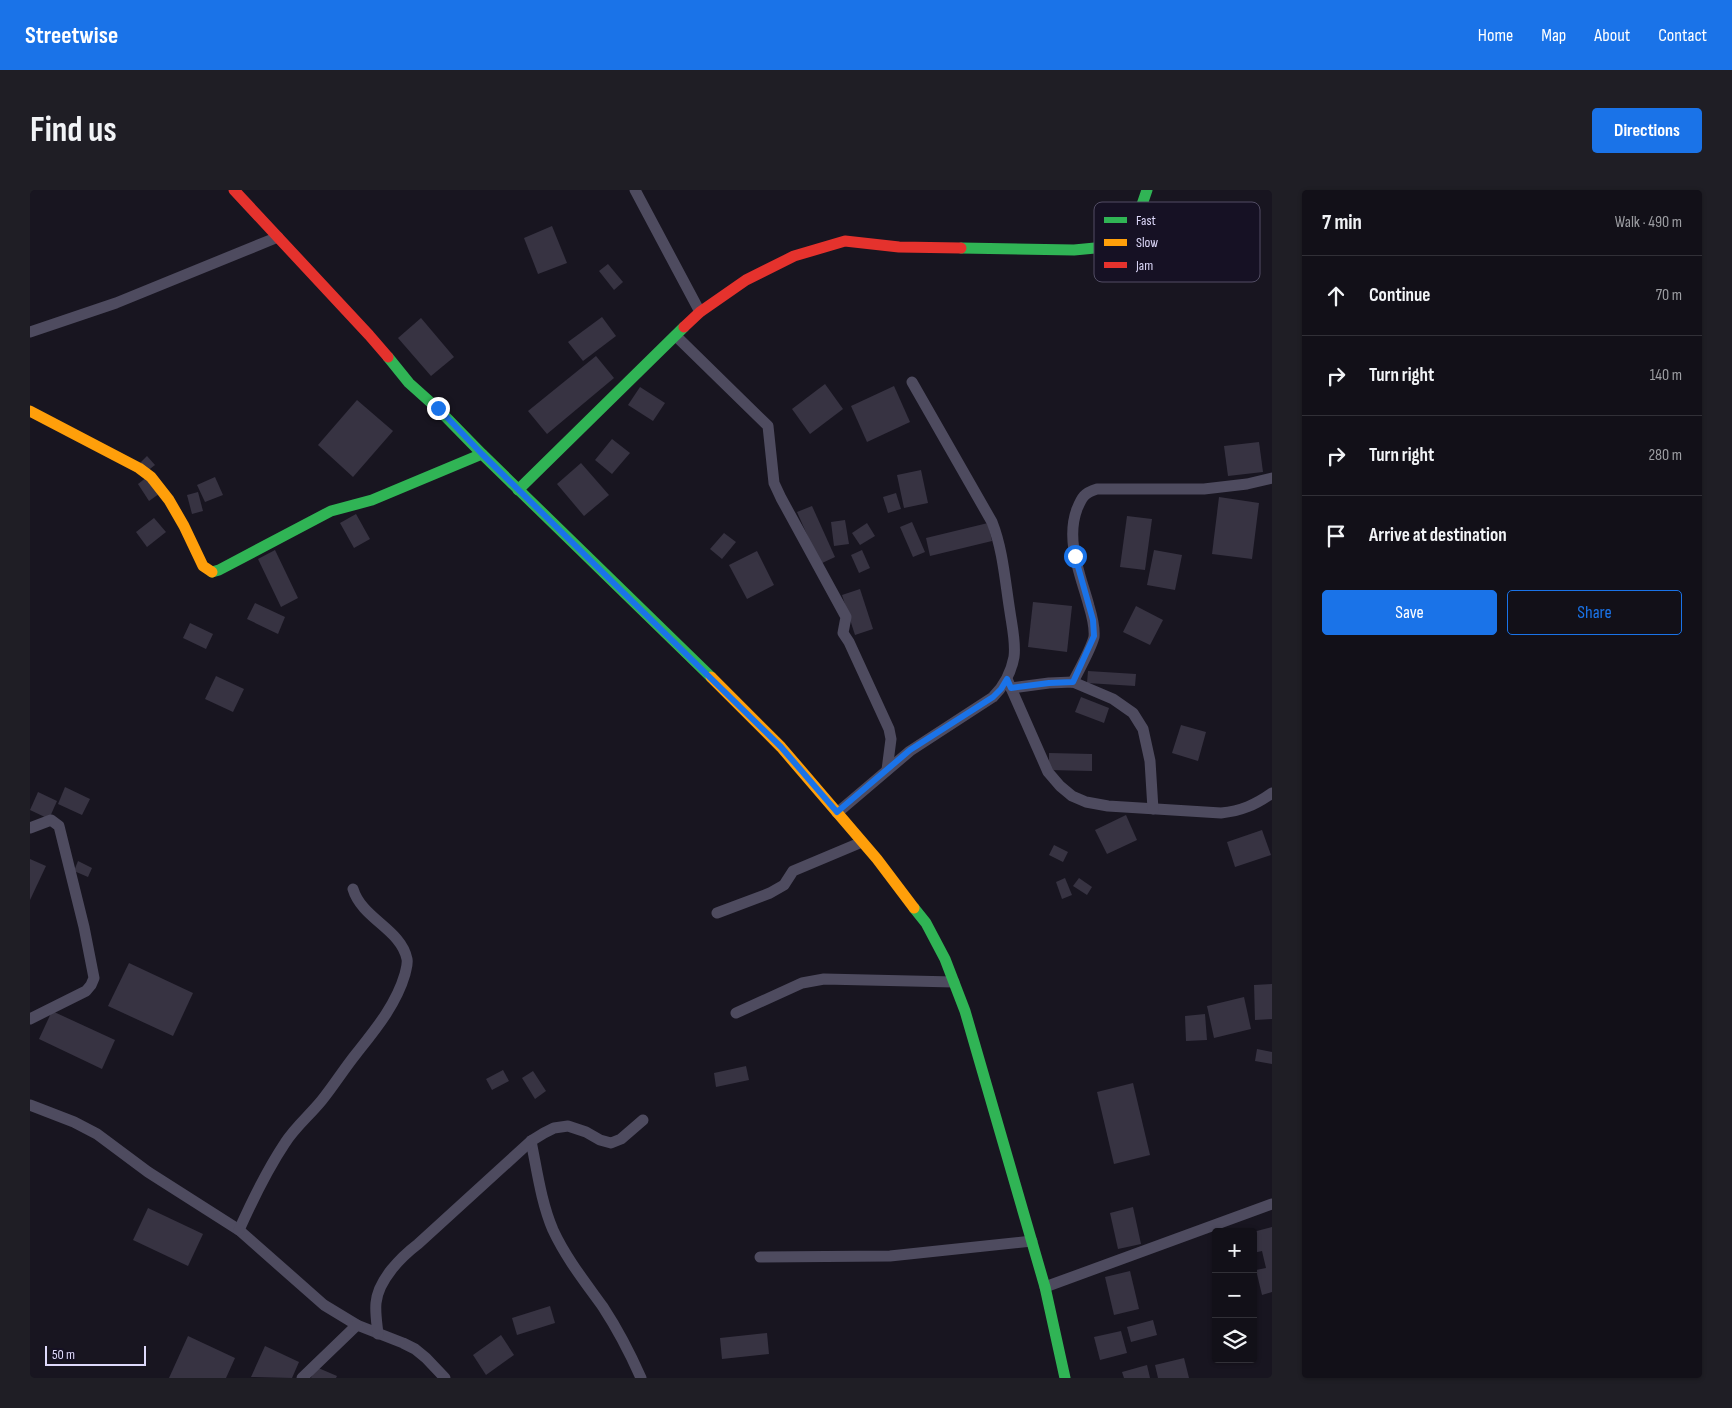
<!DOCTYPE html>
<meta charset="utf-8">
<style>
body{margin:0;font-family:"Sofia Sans Condensed",sans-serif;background:#1f1e25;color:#f1f3f6}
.controls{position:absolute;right:15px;bottom:15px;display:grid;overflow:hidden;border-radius:5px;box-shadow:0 1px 4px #0004}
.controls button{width:45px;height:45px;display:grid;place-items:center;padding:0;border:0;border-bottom:1px solid #313037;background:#121018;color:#f1f3f6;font:25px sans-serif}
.scale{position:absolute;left:15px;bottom:12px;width:101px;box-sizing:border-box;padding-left:5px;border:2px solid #ded9fb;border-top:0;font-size:14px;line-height:18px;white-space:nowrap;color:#ded9fb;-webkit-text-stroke:4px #161124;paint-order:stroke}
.stop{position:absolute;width:15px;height:15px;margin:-11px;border:4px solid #1a73e8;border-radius:50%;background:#fff}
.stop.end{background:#1a73e8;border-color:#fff;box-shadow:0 1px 5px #0008}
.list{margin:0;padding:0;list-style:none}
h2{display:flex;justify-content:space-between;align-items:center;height:65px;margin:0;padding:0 20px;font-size:21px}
h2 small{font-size:16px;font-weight:400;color:#9c9da2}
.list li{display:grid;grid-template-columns:32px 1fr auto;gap:15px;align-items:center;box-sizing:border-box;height:80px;padding:0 20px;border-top:1px solid #313037}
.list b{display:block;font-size:19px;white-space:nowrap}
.list em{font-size:16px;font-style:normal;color:#9c9da2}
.actions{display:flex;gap:10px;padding:15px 20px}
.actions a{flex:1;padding:11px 0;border:1px solid #1a73e8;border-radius:5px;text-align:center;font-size:18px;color:#1a73e8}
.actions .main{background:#1a73e8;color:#fff}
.icon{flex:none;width:28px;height:28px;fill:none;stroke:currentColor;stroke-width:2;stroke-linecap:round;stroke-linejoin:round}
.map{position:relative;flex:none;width:1242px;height:1188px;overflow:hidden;border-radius:5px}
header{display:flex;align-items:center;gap:30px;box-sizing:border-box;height:70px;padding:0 25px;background:#1a73e8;color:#fff}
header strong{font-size:24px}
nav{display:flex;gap:28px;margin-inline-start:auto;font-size:18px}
.intro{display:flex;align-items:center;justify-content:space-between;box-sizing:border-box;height:120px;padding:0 30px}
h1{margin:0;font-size:35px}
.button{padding:12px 22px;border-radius:5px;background:#1a73e8;color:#fff;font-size:18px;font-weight:700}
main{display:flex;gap:30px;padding:0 30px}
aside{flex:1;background:#121018;border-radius:5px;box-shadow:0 1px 4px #0004}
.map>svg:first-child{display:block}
.building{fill:#373342}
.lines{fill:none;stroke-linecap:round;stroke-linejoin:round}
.street{stroke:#4e4b5f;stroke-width:11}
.fast{stroke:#30b455;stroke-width:11}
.slow{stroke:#ff9f0a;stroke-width:11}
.jam{stroke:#e5322d;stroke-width:11}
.route{stroke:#1a73e8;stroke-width:6}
.key{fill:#161124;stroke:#524d64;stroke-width:1}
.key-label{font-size:14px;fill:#ded9fb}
</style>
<header>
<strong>Streetwise</strong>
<nav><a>Home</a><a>Map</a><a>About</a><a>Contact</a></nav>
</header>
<div class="intro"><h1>Find us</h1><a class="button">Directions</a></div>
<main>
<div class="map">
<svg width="1242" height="1188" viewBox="0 0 1242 1188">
<rect width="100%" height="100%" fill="#181520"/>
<g class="building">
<path d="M522,36L537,73L508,84L494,48Z"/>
<path d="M578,74L593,92L584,100L569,81Z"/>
<path d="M572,127L586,146L553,171L538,152Z"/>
<path d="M391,128L424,167L401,186L368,148Z"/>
<path d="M566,166L584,188L517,244L498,221Z"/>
<path d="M795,194L813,219L780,244L762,219Z"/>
<path d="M864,196L880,232L837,252L821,216Z"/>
<path d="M610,197L635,213L623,231L598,215Z"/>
<path d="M327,210L363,241L323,287L288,255Z"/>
<path d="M582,249L600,263L582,284L565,270Z"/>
<path d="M1229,252L1233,282L1198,286L1194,256Z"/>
<path d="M117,266L125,275L116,282L109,274Z"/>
<path d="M551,273L579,305L554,326L527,294Z"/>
<path d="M891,280L898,313L874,318L867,285Z"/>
<path d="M117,287L129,304L119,311L108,294Z"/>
<path d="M185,287L193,305L175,312L167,295Z"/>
<path d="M168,302L173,321L162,324L157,305Z"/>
<path d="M866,303L871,319L858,323L853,307Z"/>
<path d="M1189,307L1229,313L1222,369L1182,364Z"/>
<path d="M782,316L805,367L790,374L767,322Z"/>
<path d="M326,324L340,349L324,358L310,333Z"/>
<path d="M1097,326L1122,329L1115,380L1090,377Z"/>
<path d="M124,328L136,342L117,357L106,342Z"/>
<path d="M815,330L819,354L804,356L801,332Z"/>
<path d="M882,332L895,362L883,367L870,337Z"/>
<path d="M837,333L845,346L830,355L822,343Z"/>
<path d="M958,333L962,351L900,366L896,348Z"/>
<path d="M694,343L706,352L692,369L680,359Z"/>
<path d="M245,360L268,408L251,417L228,369Z"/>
<path d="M832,360L840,378L829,383L821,365Z"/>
<path d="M1124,360L1152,365L1145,400L1117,395Z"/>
<path d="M727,361L744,395L717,409L699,375Z"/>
<path d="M830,399L843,439L825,445L812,405Z"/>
<path d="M1003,412L1042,416L1037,462L998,457Z"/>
<path d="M225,413L255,427L248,444L217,429Z"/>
<path d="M1106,416L1133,430L1120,455L1093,442Z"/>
<path d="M160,433L183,444L176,459L153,448Z"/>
<path d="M1058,481L1106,484L1105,496L1057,493Z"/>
<path d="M186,486L214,499L203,522L175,509Z"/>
<path d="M1051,507L1079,518L1074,533L1045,522Z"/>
<path d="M1151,535L1176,542L1168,571L1142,563Z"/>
<path d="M1019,563L1062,564V581L1019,580Z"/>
<path d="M35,597L60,609L52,625L28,614Z"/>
<path d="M8,602L27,611L19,629L0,620Z"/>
<path d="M1096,625L1107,650L1077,664L1065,640Z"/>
<path d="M1232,640L1241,665L1205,677L1197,652Z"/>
<path d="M1024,655L1038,662L1033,672L1019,665Z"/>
<path d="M0,669L16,676L0,710Z"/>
<path d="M48,671L62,678L58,687L44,681Z"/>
<path d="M1035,688L1042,705L1032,709L1026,692Z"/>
<path d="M1049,688L1062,697L1057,705L1043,696Z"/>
<path d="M99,773L163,803L143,846L78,816Z"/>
<path d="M1242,794V829L1225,830L1224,795Z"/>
<path d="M1214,807L1221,839L1184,848L1177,816Z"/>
<path d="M22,821L85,850L72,879L9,849Z"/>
<path d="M1175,824L1177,850L1156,851L1155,826Z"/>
<path d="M1227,859L1242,862V874L1225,871Z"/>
<path d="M716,876L719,890L686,897L684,883Z"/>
<path d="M473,880L479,891L462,900L456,889Z"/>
<path d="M503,881L516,901L505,909L492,888Z"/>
<path d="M1103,893L1120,965L1084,974L1067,902Z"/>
<path d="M1103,1017L1111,1054L1088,1059L1080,1023Z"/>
<path d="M118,1018L173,1044L158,1076L103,1050Z"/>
<path d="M1242,1037V1102L1232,1105L1226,1080L1236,1078L1232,1061L1223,1063V1042Z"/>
<path d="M1100,1081L1109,1119L1084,1125L1075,1087Z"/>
<path d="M520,1116L525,1133L487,1145L482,1128Z"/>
<path d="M1123,1130L1127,1145L1101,1152L1097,1137Z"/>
<path d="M1091,1141L1097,1163L1070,1170L1064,1147Z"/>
<path d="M737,1143L739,1164L692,1169L690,1148Z"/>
<path d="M471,1145L484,1165L456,1185L443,1165Z"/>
<path d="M158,1146L205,1168L196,1188H139Z"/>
<path d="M235,1156L269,1172L262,1188L221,1187Z"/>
<path d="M1154,1168L1159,1188H1128L1125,1175Z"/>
<path d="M1117,1175L1120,1188H1094L1092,1182Z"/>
<path d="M286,1177L307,1186L306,1188H281Z"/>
</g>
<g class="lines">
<g class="street">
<path d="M605,0L670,122"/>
<path d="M0,142L86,113L248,47"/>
<path d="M646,146L738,236L744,293L751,308L816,427L813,443L819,452L859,539L861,549L857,580"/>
<path d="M977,489L1018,582L1030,596L1042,606L1056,612L1078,616L1191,623C1211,621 1225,615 1242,603"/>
<path d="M1043,492C1049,480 1061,459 1064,447C1065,437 1062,426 1059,416C1051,386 1035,351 1047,319C1052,307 1054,303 1067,299H1174L1217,294L1242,288"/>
<path d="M981,498L1019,493L1043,492L1083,509L1103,523L1113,539L1120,571L1123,619"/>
<path d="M807,623L880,561L963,507C974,496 981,483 984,467C986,453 982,436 980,422C975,391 973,360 962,332L882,192"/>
<path d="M0,638L21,630L29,636L54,737L64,788L61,795L56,801L0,829"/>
<path d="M687,723L740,703L754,695L763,681L832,652"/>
<path d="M706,823L772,793L794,789L924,792"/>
<path d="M0,915L44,932L67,944L118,982L209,1040L294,1115L327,1135L373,1153L385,1159L396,1168L415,1188"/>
<path d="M501,951C507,980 511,1012 523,1040C536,1068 555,1092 573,1117C588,1140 600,1163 611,1188"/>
<path d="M209,1040C222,1011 237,980 255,953C265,937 280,925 292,910C304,895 314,879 326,864C345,840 366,815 375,784C376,779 378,774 377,769C371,739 332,729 323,699"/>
<path d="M730,1067L860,1066L1002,1051"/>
<path d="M1015,1097L1242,1014"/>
<path d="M348,1144C347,1134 345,1123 346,1113C348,1090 371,1067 388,1054L501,951L514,943L524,938L538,936L556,942L570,950L581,953L591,949L613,930"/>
<path d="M272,1188L327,1135"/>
</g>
<g class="fast">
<path d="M931,58L1044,60L1086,56L1097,47L1107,29L1117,0"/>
<path d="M358,167L379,193L408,219L452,264L681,487"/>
<path d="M488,300L654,137"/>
<path d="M182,382L189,380L301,321L342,310L452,264"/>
<path d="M884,718L896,733L915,769L935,821L1015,1097L1035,1188"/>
</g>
<g class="slow">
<path d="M0,221L109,278L121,287L139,310L154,336L173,376L182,382"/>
<path d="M681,487L751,557L847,669L884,718"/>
</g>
<g class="jam">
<path d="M204,0L339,145L358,167"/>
<path d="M654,137L670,122L716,90L764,66L815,51L869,57L931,58"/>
</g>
</g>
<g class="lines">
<path class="route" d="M408,218L452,264L751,557L807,622L880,560L963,507L971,499L977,489L981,498L1019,493L1043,492L1064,446L1063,430L1045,366"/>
</g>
<rect x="1064" y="12" width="166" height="80" rx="8" class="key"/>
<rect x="1074" y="27" width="23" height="6" fill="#30b455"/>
<rect x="1074" y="49" width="23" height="7" fill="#ff9f0a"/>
<rect x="1074" y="72" width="23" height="6" fill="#e5322d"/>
<g class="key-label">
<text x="1106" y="35">Fast</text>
<text x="1106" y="57">Slow</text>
<text x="1106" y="80">Jam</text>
</g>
</svg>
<div class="controls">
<button>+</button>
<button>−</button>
<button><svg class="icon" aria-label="layers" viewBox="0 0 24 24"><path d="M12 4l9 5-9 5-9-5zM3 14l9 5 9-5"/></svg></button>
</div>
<div class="scale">50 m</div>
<div class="stop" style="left:1045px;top:366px"></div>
<div class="stop end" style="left:408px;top:218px"></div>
</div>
<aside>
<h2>7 min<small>Walk · 490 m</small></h2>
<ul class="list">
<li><svg class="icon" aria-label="ahead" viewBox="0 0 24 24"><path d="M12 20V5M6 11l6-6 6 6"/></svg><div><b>Continue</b></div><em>70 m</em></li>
<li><svg class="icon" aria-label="right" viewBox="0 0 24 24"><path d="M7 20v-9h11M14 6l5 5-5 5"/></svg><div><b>Turn right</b></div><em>140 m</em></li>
<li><svg class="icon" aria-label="right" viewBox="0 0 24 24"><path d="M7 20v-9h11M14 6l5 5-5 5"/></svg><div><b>Turn right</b></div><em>280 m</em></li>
<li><svg class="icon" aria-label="arrive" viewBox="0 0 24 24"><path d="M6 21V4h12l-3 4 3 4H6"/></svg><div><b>Arrive at destination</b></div></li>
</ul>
<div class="actions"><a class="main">Save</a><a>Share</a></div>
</aside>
</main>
